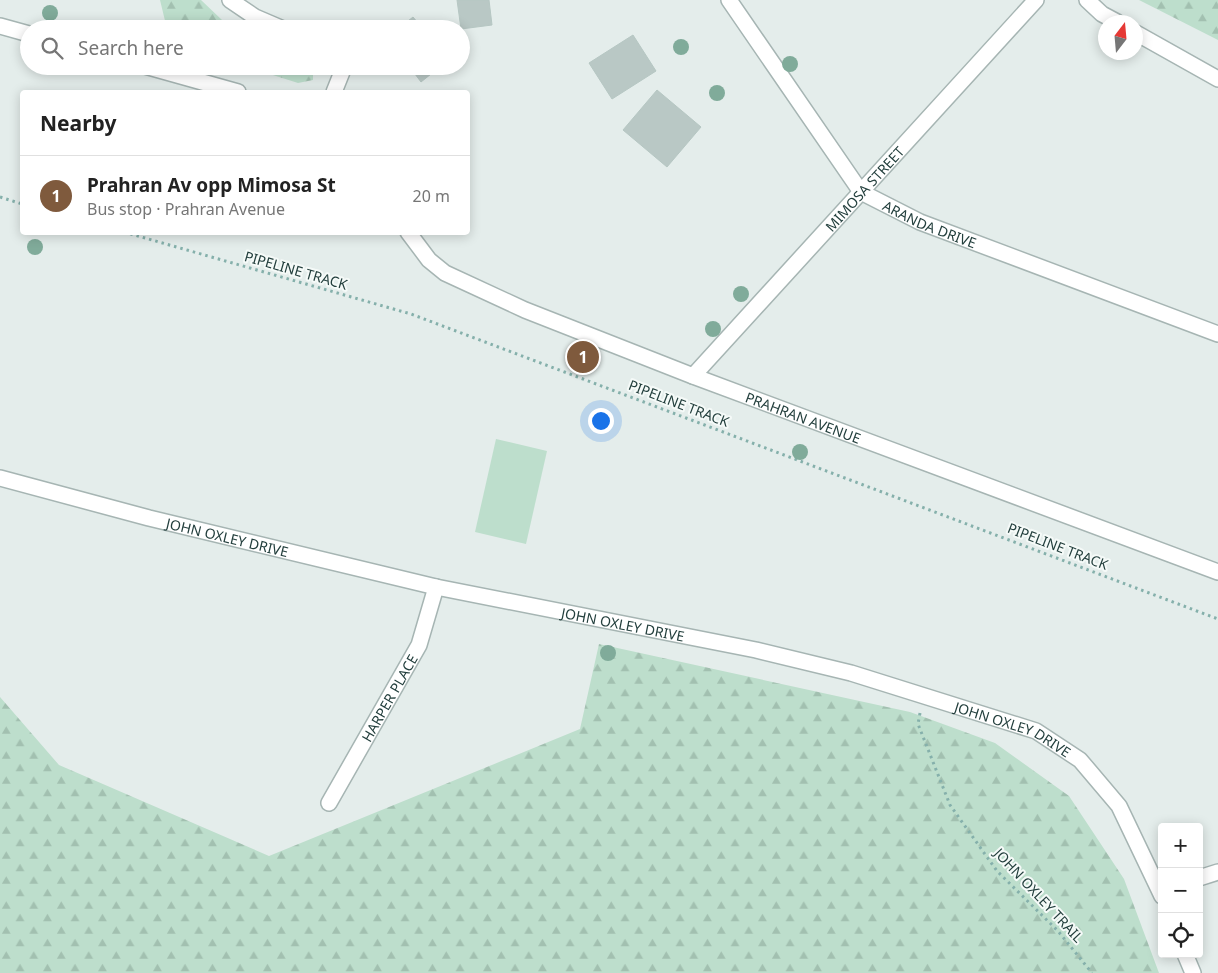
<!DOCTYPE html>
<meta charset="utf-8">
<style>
body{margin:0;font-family:"Noto Sans",sans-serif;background:#f6f6f6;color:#222}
.controls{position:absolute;right:15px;bottom:15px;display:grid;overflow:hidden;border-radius:5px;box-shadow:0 2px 12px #0003}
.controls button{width:45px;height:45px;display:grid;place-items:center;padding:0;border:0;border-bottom:1px solid #e0e0e0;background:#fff;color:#222;font:25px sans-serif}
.compass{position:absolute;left:1098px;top:15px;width:45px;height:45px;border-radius:50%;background:#fff;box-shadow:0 2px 12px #0003;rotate:16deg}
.you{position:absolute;left:600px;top:420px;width:18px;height:18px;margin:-12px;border:4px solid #fff;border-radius:50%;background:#1a73e8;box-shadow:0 0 0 8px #1a73e833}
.badge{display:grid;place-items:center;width:32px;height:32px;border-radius:50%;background:#7f5a3d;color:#fff;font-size:16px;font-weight:700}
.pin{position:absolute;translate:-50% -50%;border:2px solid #fff;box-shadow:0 1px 5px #0006}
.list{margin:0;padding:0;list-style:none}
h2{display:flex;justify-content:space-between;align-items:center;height:65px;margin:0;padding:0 20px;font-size:21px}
h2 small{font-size:16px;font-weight:400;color:#767676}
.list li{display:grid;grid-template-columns:32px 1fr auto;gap:15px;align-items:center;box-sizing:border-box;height:80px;padding:0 20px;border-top:1px solid #e0e0e0}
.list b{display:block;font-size:19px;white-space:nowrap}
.list p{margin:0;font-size:16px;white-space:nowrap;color:#767676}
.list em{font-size:16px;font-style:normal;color:#767676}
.icon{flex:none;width:28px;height:28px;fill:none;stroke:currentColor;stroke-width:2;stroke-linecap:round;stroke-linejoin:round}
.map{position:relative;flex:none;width:1218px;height:973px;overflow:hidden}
.search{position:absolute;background:#fff;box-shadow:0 2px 12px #0003;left:20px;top:20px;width:450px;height:55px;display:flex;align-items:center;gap:12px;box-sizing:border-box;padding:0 18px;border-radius:28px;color:#767676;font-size:19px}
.panel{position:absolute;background:#fff;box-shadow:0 2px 12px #0003;left:20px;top:90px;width:450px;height:145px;border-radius:5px}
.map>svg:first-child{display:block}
.grass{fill:#bddecc}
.forest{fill:url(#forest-firs)}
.building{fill:#b9c8c5;stroke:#b6c7c3}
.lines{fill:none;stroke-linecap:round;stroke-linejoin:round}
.minor-casing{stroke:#a6b5b3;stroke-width:18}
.tertiary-casing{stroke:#a6b5b3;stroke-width:18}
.path{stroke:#85b0ab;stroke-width:3;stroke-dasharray:2.5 4;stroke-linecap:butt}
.minor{stroke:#fff;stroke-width:15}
.tertiary{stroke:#fff;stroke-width:15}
.tree{fill:#80ab9a}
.labels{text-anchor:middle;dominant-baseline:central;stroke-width:4;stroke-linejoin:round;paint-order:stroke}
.street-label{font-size:14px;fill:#233f3d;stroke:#f5faf8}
</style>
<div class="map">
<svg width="1218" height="973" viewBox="0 0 1218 973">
<defs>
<pattern id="forest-firs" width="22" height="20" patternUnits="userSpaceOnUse" patternTransform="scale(1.25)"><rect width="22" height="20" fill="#bddecc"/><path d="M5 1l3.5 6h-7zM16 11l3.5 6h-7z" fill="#a2c0b0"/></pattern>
</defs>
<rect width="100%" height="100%" fill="#e4edeb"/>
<path class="grass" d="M496,439L547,451L526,544L475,532Z"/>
<g class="forest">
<path d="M160,0H201L222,20L241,29H167Z"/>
<path d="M1139,0H1218V40Z"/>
<path d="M245,66H313V80L298,83Z"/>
<path d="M599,644L910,712L995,743L1069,796L1124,879L1159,973H0V697L59,765L269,856L580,729Z"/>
</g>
<g class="building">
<path d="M457,0H489L492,25L461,29Z"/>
<path d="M413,17L423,29H398Z"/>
<path d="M633,35L656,71L612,99L589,63Z"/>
<path d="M409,66H441L421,82Z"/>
<path d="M657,90L701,127L667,167L623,130Z"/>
</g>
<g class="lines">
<defs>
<g id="minor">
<path d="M230,0L255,17L283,29"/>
<path id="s1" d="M729,0L861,192L920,222L1218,334"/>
<path d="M1087,0L1102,14L1117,22"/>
<path d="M1136,33L1218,79"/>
<path d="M334,92L342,72L340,66"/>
<path id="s2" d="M0,478L149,518L436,587L756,650L851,673L1036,731L1080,760L1119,806L1162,896"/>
<path id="s3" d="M329,803L419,645L436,587"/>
<path d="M1199,878L1218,872"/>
<path d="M1185,954L1193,973"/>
</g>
<g id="tertiary">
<path d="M0,26L29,34"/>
<path d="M145,66L238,92"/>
<path id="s4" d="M408,232L429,260L445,273L525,310L693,376L1218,572"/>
<path id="s5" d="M693,376L1036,0"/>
</g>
</defs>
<use href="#minor" class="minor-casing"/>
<use href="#tertiary" class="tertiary-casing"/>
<g class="path">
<path d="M0,197L22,204"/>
<path d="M124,232L411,314L1218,619"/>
<path d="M920,713L918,724L950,805L997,871L1058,931L1092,973"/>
</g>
<use href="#minor" class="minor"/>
<use href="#tertiary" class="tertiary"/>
</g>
<g class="tree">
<circle cx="50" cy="13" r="8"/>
<circle cx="681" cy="47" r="8"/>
<circle cx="790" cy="64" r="8"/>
<circle cx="717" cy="93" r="8"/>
<circle cx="35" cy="247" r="8"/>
<circle cx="741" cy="294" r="8"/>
<circle cx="713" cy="329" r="8"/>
<circle cx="800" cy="452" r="8"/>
<circle cx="608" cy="653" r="8"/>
</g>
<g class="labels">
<g class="street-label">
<text stroke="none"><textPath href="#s5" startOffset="254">MIMOSA STREET</textPath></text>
<text stroke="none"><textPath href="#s1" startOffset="309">ARANDA DRIVE</textPath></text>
<text transform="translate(296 270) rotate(16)">PIPELINE TRACK</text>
<text transform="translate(679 403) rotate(21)">PIPELINE TRACK</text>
<text stroke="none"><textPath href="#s4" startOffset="442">PRAHRAN AVENUE</textPath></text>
<text stroke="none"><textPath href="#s2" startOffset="235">JOHN OXLEY DRIVE</textPath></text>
<text transform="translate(1058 546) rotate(21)">PIPELINE TRACK</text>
<text stroke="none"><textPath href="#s2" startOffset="640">JOHN OXLEY DRIVE</textPath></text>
<text stroke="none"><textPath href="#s3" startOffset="121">HARPER PLACE</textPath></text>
<text stroke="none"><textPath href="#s2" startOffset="1045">JOHN OXLEY DRIVE</textPath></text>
<text transform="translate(1039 895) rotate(47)">JOHN OXLEY TRAIL</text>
</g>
</g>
</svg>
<div class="controls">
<button>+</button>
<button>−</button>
<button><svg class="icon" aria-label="locate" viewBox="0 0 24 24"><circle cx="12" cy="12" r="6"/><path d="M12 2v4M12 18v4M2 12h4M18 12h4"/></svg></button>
</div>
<svg class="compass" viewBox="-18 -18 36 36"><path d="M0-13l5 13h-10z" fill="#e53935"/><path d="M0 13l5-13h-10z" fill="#767676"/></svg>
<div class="you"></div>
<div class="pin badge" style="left:583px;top:357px">1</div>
<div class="search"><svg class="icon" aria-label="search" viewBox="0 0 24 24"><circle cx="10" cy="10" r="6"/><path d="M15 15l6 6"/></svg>Search here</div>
<section class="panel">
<h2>Nearby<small></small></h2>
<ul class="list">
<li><span class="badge">1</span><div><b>Prahran Av opp Mimosa St</b><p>Bus stop · Prahran Avenue</p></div><em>20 m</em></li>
</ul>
</section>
</div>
